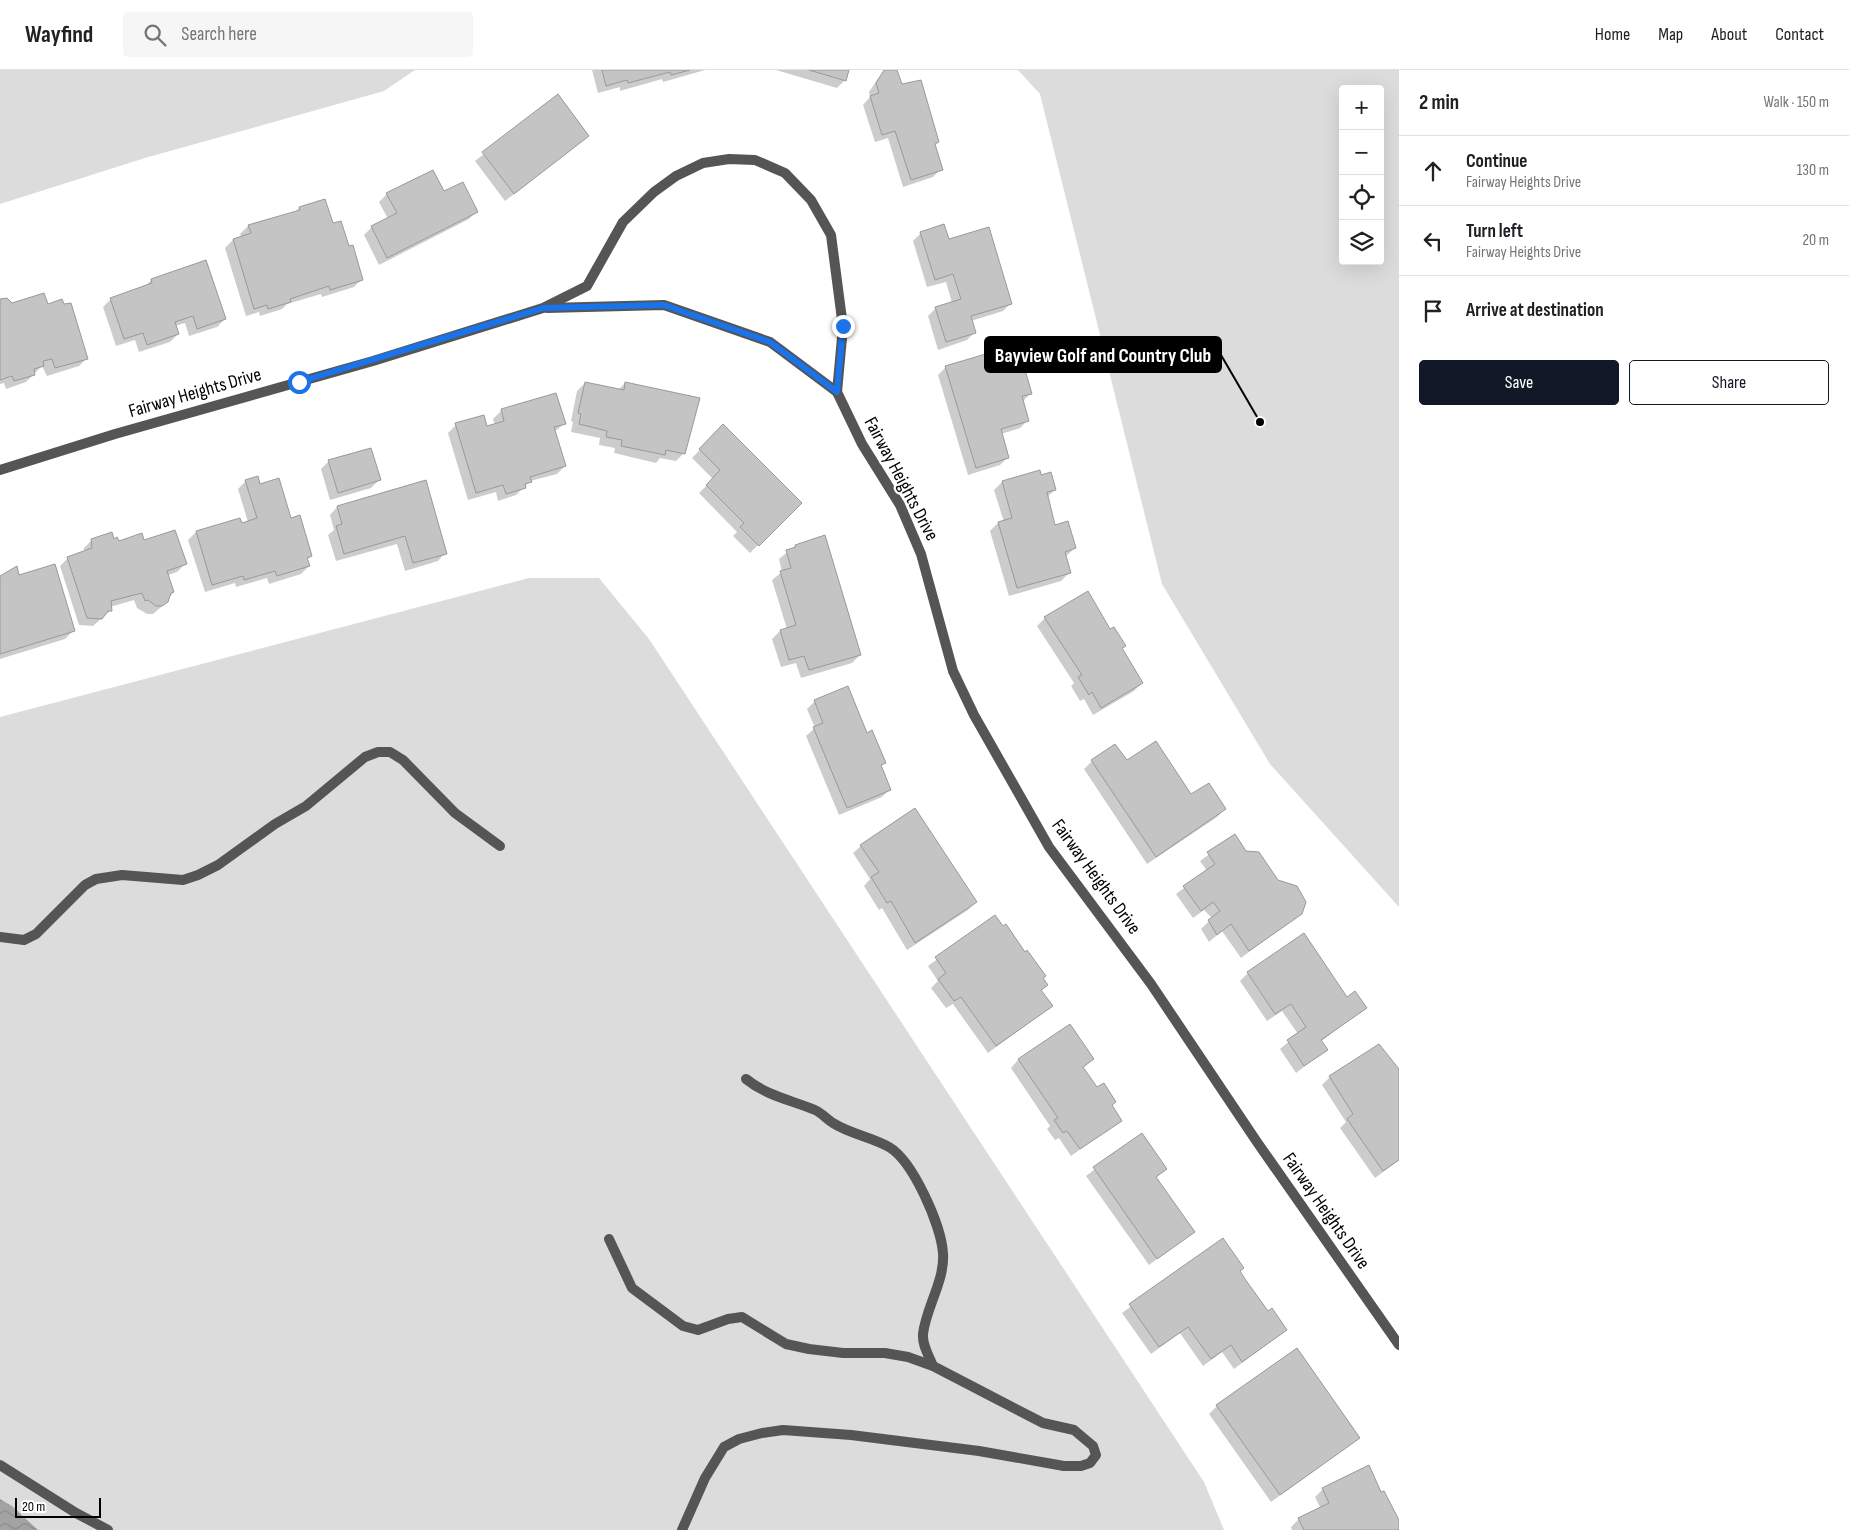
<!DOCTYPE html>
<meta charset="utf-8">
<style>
body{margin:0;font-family:"Sofia Sans Condensed",sans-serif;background:#f6f6f6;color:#202124}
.controls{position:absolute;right:15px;top:15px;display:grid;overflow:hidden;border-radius:5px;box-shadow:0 5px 20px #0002}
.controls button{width:45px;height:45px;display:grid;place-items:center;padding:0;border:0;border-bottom:1px solid #e0e0e0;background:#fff;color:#202124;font:25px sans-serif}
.scale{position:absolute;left:15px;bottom:12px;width:86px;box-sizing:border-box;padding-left:5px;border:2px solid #000;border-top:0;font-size:14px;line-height:18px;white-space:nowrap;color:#000;-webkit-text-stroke:4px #fff;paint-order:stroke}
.stop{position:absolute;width:15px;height:15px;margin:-11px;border:4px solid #1a73e8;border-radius:50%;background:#fff}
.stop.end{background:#1a73e8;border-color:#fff;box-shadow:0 1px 5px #0008}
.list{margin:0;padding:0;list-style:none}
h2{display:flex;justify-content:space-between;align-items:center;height:65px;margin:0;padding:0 20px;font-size:21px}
h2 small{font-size:16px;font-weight:400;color:#757577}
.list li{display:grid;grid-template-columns:32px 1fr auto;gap:15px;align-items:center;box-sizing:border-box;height:70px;padding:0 20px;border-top:1px solid #e0e0e0}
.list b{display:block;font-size:19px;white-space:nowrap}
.list p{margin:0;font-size:16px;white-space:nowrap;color:#757577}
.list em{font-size:16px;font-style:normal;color:#757577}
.actions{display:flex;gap:10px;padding:15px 20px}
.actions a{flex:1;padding:11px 0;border:1px solid #111827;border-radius:5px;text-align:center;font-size:18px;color:#111827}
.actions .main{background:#111827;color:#fff}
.icon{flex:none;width:28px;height:28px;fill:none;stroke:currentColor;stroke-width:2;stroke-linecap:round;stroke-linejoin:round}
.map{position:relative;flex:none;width:1399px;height:1460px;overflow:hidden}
header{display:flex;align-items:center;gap:30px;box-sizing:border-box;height:70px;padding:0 25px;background:#fff;border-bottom:1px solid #e0e0e0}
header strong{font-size:24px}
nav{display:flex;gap:28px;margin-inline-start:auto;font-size:18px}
.search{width:350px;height:45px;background:#f6f6f6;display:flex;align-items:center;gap:12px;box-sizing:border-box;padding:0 18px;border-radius:5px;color:#757577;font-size:19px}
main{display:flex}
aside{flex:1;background:#fff}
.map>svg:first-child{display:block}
.grass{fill:#dcdcdc;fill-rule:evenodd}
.water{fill:url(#water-waves)}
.shadow{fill:#0003}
.building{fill:#c4c4c4;stroke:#999}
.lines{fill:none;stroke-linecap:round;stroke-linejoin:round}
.lane{stroke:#555;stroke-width:10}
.street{stroke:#555;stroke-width:10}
.route{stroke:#1a73e8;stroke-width:6}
.labels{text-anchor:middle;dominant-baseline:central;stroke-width:4.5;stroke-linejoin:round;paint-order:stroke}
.street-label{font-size:19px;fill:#000;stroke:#fff}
.leader{fill:none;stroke:#000;stroke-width:2}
.callout-dot{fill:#000;stroke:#fff;stroke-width:2}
.callout{fill:#000;stroke:#000;stroke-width:2}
.callout-label{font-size:20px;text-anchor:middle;font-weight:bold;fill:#fff}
</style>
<header>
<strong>Wayfind</strong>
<div class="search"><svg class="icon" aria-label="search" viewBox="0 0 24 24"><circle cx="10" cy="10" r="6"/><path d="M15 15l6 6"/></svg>Search here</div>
<nav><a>Home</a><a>Map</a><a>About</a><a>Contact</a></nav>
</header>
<main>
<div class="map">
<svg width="1399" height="1460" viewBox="0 0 1399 1460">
<defs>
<pattern id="water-waves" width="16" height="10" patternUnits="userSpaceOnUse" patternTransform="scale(1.25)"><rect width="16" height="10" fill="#a3a3a3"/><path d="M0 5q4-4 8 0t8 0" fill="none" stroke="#8b8b8b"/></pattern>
</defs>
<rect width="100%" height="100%" fill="#fff"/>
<g class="grass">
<path d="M0,0H415L384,21L145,88L0,134Z"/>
<path d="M1018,0H1399V837L1270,694L1162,514L1040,24ZM1343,19H1380V191H1343Z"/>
<path d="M529,508H599L649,569L1204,1412L1224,1460H0V647Z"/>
</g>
<path class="water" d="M0,1429L12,1436L38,1460H0Z"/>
<g class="shadow">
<path d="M592,0H705L663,12L662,9L620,21V17L598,23Z"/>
<path d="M776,0H848L845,10L837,18Z"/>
<path d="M885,2L934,75L941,99L933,107L903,117L888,68L875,72L863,35L870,27L869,22L877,10Z"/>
<path d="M557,26L588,66L505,131L475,91Z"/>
<path d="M444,123L477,141L469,149L379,195L364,165L372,157L388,149L379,132L387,124Z"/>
<path d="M299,138L332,155L348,178L362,209L354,217L322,227L321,224L287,234L282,239L260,246L259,242L246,246L225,178L233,170L242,167L240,164L248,156L294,143Z"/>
<path d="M921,163L948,171L1011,233L1003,241L971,251L975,262L967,270L938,280L928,246L936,238L952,233L946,212L927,217L913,171Z"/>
<path d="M151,210L225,249L217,257L189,266L185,253L175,256L178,264L170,272L139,282L135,270L116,276L103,237L111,229L145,217Z"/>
<path d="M0,231L11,234L47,235L87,288L79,296L47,306L42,296L26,312L6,319L4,313L0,314Z"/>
<path d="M946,297L1001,301L1031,323L1022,332L1028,350L1020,358L1001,364L1008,387L1000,395L968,405L938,305Z"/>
<path d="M585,313L618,320L625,313L684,383L676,391L660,388L656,393L614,383L615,378L599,375L600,368L571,362L573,352L571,351L577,321Z"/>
<path d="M555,324L564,354L554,362L565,396L557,404L530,411L516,425L498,431L496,422L468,430L448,363L456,355L487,358L495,355L493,349L501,341Z"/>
<path d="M723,356L800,433L750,483L733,466L737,462L699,423L713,409L692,388Z"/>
<path d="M329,391L379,410L371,418L330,430L321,399Z"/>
<path d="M1039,401L1041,406L1055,420L1047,427L1054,457L1075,478L1065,487L1069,503L1061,511L1009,526L990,461L998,453L1004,452L994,420L1002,412Z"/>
<path d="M246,411L259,416L291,450L311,486L307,490L309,496L301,504L269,514L267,508L236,517L235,513L205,522L188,470L196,462L248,452L238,419Z"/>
<path d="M425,412L445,483L438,491L405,501L397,474L336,491L328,465L334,460L330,445L337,437Z"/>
<path d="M92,470L144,472L185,494L177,502L168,505L173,522L167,532L153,544H147L137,538L134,530L110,537L111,540L93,556L79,555L60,496L68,488L84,482V478Z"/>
<path d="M795,476L860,585L852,593L801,608L796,593L781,597L772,569L780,561L787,559L772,510L782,502L779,489Z"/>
<path d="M16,498L18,506L73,561L65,569L0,589V508Z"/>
<path d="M1045,548L1110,561L1124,576L1121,579L1142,613L1134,621L1093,645L1084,629L1080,631L1071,616L1074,613L1037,556Z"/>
<path d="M815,631L866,664L884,692L880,696L890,719L882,727L839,745L806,666L815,658L807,639Z"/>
<path d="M1092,691L1126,692L1191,726L1225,739L1217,747L1147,794L1084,699Z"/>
<path d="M1234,766L1245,782L1301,843L1241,888L1222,861L1209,872L1201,859L1212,848L1204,840L1193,848L1176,824L1207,801L1200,791Z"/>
<path d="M861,776L976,832L968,840L907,880L882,838L879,840L864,816L870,809L853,783Z"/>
<path d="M995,847L1047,915L1041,921L1052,936L988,983L953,934L946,938L931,918L938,911L928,896Z"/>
<path d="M1248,903L1347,928L1366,938L1320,972L1326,980L1296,1003L1280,979L1298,964L1282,941L1267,951L1240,911Z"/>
<path d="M1069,956L1092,989L1083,998L1121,1050L1071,1086L1059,1068L1055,1070L1047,1059L1050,1056L1011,998L1018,990Z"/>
<path d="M1399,1002V1090L1375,1108L1340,1058L1346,1052L1322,1015L1330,1007Z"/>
<path d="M1141,1064L1166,1099L1155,1108L1193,1162L1149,1195L1086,1106Z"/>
<path d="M1222,1170L1239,1202L1268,1243L1286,1260L1234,1299L1222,1282L1203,1296L1180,1263L1151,1284L1122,1243Z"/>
<path d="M1217,1336L1359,1368L1271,1432L1209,1344Z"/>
<path d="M1323,1419L1381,1424L1399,1453V1460H1292L1291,1457L1299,1449L1321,1439L1315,1427Z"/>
</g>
<g class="building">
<path d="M602,0H690L671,5L670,2L628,13L627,10L606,16Z"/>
<path d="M809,0H849L846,11Z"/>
<path d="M884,0H897L902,14L921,10L939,72L935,74L943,100L911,110L895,61L882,65L870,26L879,23L876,13Z"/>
<path d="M558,24L589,66L514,124L482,82Z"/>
<path d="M433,100L444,121L463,112L478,142L387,188L371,156L397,143L386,123Z"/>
<path d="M325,129L333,153L341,151L349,176L353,175L363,210L330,220L329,216L290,229L291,232L268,239L267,235L254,239L233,169L251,163L248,155L300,140L299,137Z"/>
<path d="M944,154L949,169L989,157L1012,234L971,246L976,263L946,272L935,237L961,229L953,204L935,210L920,162Z"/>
<path d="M206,190L226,249L197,259L193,246L175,252L179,264L147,275L143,263L124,269L110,228L152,213L151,209Z"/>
<path d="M44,223L48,234L62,229L64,234L71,233L88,289L55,298L52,289L43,291L44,296L34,299L35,305L14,311L12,306L0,310V229L7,228L12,233Z"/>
<path d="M996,281L1002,299L1023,293L1032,324L1022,326L1029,351L1001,359L1009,388L976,398L945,296Z"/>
<path d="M585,312L624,320L625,312L700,328L685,384L666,380L665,385L621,376L622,370L606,367L607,361L579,354L581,344L578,343Z"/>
<path d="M556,323L566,354L554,357L566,396L530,407L532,412L525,414L526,418L506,424L503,415L476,423L455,353L484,345L487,356L504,351L501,339Z"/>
<path d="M723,354L802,433L759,476L740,457L744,453L706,415L720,400L699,379Z"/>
<path d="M371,378L381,410L338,423L328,390Z"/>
<path d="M1040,400L1041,405L1051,402L1056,420L1047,422L1055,455L1068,451L1076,478L1065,482L1071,503L1017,518L998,452L1012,448L1002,411Z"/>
<path d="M258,406L260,414L279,408L291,448L300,445L312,486L307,488L310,496L277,506L275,501L244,510L243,506L212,515L196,461L240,448L242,453L257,448L245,410Z"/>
<path d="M426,410L447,484L413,493L405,466L344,484L336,456L342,454L337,436Z"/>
<path d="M175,460L187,494L167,501L174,522L171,523L168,532L162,536H156L148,530L145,531L142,523L111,531L112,541H108L102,549L87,548L67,487L92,478L91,469L112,462L114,469L117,467L119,471L142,463L144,470Z"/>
<path d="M825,465L861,585L809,600L804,586L789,590L780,560L796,555L780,501L791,498L786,480L796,477L795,475Z"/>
<path d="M55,494L75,561L0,584V506L17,496L19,505Z"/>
<path d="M1088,521L1110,559L1114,557L1126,576L1122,578L1143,613L1101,638L1092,622L1089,625L1078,607L1082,605L1044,547Z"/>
<path d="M848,616L867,663L872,660L886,693L881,695L891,720L847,738L813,657L823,653L814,630Z"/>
<path d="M1156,671L1191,724L1209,713L1226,739L1156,787L1091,690L1115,674L1127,690Z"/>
<path d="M915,738L977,832L915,873L891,831L887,833L871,807L879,802L860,775Z"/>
<path d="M1235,764L1246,781L1259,782L1278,810L1297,816L1306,832L1302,844L1249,881L1231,854L1217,865L1208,850L1220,841L1213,832L1201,841L1183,816L1215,794L1207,782Z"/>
<path d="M995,845L1003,856L1006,854L1025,882L1027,880L1046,906L1043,908L1048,915L1041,920L1053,936L996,976L961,927L954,931L938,909L946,903L935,887Z"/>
<path d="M1304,863L1347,927L1355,921L1367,938L1321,970L1328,980L1304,996L1287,970L1306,957L1291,934L1275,944L1247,902Z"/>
<path d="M1070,954L1094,989L1083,997L1097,1017L1104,1013L1116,1032L1112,1035L1122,1051L1080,1079L1067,1061L1063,1063L1054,1050L1058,1048L1018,989Z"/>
<path d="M1379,974L1399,999V1090L1383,1101L1347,1049L1353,1044L1329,1006Z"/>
<path d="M1142,1063L1167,1099L1156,1107L1195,1162L1157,1189L1093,1097Z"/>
<path d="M1223,1168L1244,1198L1240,1201L1245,1209L1268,1241L1272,1238L1287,1260L1242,1292L1231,1275L1211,1289L1188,1257L1159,1277L1129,1234Z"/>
<path d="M1297,1278L1360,1368L1280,1425L1216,1335Z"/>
<path d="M1369,1395L1381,1422L1384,1421L1399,1450V1460H1304L1298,1448L1329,1433L1322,1418Z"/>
</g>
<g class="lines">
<g class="lane">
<path d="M0,867L24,870L36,864L85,815L96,809L122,805L183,810L198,805L218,795L275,754L306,736L365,687L378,682H390L403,690L455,743L500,776"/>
<path d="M746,1009C767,1026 791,1030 815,1040C822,1043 826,1049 833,1053C850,1064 872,1067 889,1077C913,1091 941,1155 943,1183C945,1211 926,1237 923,1264C922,1275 929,1286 933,1296"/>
<path d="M609,1169L632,1218L683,1256L698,1260L728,1249L742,1247L786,1274L809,1279L843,1283H885L908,1287L933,1296L1043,1353L1074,1360L1093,1376L1096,1385L1090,1393L1081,1396H1064L979,1381L851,1365L783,1360L762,1363L739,1369L724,1377L705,1408L682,1460"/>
<path d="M0,1395L76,1443L108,1460"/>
</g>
<g class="street">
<path d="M547,238L664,235L770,272L837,322"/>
<path d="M0,400L115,364L373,291L543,238L587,216L623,152L654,122L676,106L703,93L729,89L755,90L785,103L811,130L831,165L843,257L837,322L862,374L900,435L921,484L953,601L974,645L1049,777L1151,914L1257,1072L1399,1275"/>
</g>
</g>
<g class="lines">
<path class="route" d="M299,312L543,238L664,235L770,272L837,322L843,256"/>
</g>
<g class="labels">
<g class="street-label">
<text transform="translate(195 323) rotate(-16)">Fairway Heights Drive</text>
<text transform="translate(901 409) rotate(62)">Fairway Heights Drive</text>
<text transform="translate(1096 807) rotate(54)">Fairway Heights Drive</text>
<text transform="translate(1326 1141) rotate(55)">Fairway Heights Drive</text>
</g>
</g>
<path class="leader" d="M1260 352L1221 285"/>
<circle class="callout-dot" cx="1260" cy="352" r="5"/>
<rect class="callout" x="985" y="267" width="236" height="35" rx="5"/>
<g class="callout-label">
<text x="1103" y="292">Bayview Golf and Country Club</text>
</g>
</svg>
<div class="controls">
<button>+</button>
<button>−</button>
<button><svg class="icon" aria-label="locate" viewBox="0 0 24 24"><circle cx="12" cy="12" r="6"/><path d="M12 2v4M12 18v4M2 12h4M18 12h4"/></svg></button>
<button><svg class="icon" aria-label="layers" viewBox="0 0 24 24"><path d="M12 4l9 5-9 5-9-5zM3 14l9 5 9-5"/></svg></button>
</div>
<div class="scale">20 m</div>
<div class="stop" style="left:299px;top:312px"></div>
<div class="stop end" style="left:843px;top:256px"></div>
</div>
<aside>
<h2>2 min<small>Walk · 150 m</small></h2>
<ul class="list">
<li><svg class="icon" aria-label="ahead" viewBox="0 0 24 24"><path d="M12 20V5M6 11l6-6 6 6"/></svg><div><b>Continue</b><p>Fairway Heights Drive</p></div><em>130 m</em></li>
<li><svg class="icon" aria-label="left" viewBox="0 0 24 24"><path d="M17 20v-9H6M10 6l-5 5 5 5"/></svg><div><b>Turn left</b><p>Fairway Heights Drive</p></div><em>20 m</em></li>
<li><svg class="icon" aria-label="arrive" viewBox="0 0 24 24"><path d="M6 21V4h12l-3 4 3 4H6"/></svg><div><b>Arrive at destination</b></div></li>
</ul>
<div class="actions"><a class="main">Save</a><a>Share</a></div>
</aside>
</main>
